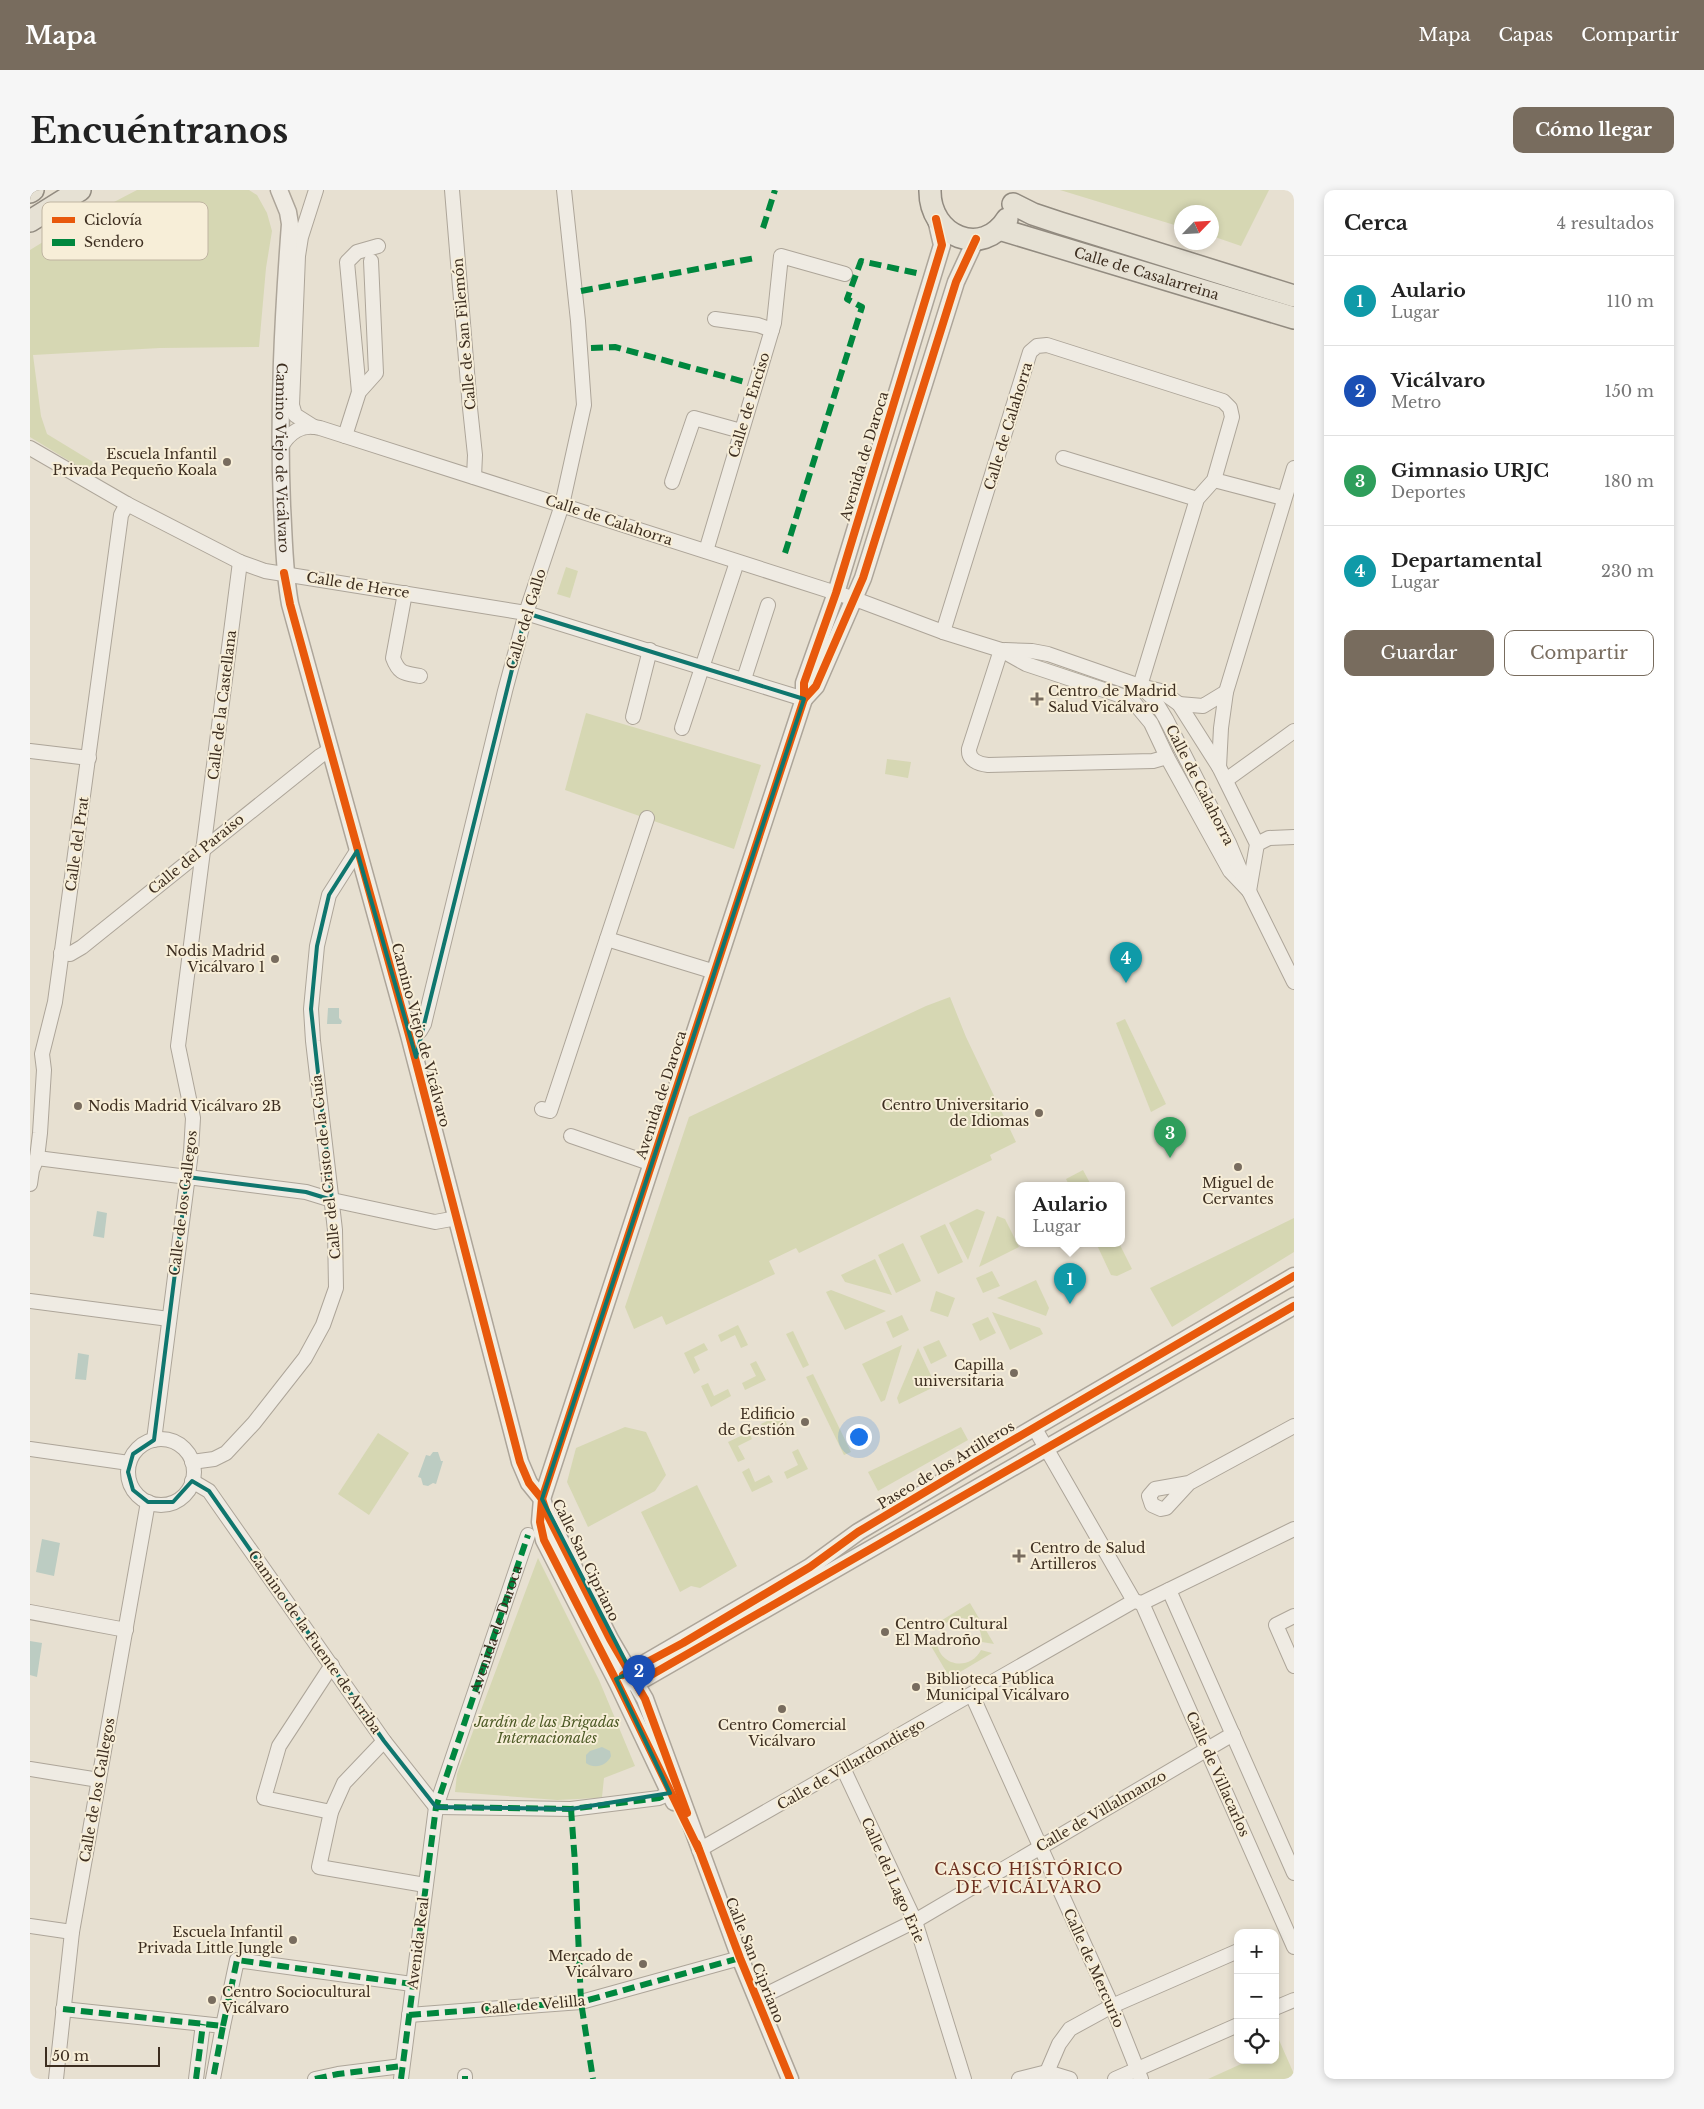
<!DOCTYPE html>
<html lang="es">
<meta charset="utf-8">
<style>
body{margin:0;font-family:"Libre Baskerville",serif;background:#f6f6f6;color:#222}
.controls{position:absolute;right:15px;bottom:15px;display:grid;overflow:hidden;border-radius:10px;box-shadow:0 2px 8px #0003}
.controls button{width:45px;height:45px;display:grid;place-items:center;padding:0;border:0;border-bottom:1px solid #e0e0e0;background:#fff;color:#222;font:25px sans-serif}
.compass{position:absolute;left:1144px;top:15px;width:45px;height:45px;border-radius:50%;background:#fff;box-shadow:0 2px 8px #0003;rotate:65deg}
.scale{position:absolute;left:15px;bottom:12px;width:115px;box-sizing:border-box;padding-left:5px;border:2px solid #3d2e20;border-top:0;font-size:14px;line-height:18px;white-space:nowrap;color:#3d2e20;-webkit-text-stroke:4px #f7eed8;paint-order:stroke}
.you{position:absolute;left:828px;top:1246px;width:18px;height:18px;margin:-12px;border:4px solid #fff;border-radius:50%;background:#1a73e8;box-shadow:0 0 0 8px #1a73e833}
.badge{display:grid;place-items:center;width:32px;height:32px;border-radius:50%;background:#786c5e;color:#fff;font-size:16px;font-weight:700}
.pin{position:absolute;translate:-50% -41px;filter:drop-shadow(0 1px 2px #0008)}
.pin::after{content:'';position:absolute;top:26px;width:18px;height:15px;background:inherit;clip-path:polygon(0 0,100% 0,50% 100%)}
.popup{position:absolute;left:985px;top:992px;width:110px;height:65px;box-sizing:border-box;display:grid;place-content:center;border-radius:10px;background:#fff;filter:drop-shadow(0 1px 4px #0005);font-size:16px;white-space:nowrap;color:#767676}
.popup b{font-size:19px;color:#222}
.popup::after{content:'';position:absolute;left:50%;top:100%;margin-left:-10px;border:10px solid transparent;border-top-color:#fff}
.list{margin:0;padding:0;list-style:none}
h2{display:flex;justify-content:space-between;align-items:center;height:65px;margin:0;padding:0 20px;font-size:21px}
h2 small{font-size:16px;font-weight:400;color:#767676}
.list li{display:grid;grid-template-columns:32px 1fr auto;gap:15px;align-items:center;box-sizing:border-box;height:90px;padding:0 20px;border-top:1px solid #e0e0e0}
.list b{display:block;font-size:19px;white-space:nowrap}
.list p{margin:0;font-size:16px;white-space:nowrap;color:#767676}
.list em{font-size:16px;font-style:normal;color:#767676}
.actions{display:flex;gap:10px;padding:15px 20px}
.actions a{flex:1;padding:11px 0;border:1px solid #786c5e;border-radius:10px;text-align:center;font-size:18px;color:#786c5e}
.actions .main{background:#786c5e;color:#fff}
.icon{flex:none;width:28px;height:28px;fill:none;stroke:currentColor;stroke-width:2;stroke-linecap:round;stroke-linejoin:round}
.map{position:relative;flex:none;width:1264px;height:1889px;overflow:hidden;border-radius:10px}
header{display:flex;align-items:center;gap:30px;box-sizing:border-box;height:70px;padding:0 25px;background:#786c5e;color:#fff}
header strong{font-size:24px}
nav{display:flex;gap:28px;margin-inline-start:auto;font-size:18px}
.intro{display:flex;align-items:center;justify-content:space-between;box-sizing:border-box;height:120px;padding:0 30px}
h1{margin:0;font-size:35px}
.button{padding:12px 22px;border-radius:10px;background:#786c5e;color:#fff;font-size:18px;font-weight:700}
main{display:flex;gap:30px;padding:0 30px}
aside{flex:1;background:#fff;border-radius:10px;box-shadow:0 2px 8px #0003}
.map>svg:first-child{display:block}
.green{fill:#d6d7b3}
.water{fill:#bcccc2}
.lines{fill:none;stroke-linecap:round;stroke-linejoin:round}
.minor-casing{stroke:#ada599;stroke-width:16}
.tertiary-casing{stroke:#ada599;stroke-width:19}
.primary-casing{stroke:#928b80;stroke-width:24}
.minor{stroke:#efebe3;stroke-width:14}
.tertiary{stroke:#efebe3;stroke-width:16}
.primary{stroke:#e6e1d4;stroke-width:21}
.quiet{stroke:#00873e;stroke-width:6;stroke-dasharray:12 6;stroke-linecap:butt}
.cycleway-casing{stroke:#f7eed8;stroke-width:11}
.cycleway{stroke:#e8590c;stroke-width:8}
.marked{fill:none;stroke:#0f766e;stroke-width:4;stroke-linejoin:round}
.poi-dot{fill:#786c5e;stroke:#f7eed8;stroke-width:2}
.labels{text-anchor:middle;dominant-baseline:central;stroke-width:4;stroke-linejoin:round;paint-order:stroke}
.street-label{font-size:14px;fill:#3d2e20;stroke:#f7eed8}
.poi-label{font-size:14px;fill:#3d2e20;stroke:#f7eed8;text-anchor:end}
.park-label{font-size:14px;font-style:italic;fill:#4d5a26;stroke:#f7eed8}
.quarter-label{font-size:16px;letter-spacing:1px;fill:#6b2e1e;stroke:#f7eed8}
.key{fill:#f7eed8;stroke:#bfb4a1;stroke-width:1}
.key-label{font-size:14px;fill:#3d2e20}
</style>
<header>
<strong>Mapa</strong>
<nav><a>Mapa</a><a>Capas</a><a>Compartir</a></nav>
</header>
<div class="intro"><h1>Encuéntranos</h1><a class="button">Cómo llegar</a></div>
<main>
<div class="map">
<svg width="1264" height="1889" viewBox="0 0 1264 1889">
<rect width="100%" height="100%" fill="#e7e0d1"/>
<g class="green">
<path d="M107,0H219L227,5L237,23L242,41L236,78L229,157L130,158L3,165L11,226L17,244L63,272L59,283L0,247V60L42,34Z"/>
<path d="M1030,0H1239L1211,56L1182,46V22H1152L1151,37Z"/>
<path d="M536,377L548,381L540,408L527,404Z"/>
<path d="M556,523L731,575L704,659L535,600Z"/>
<path d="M857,569L881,572L878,588L855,584Z"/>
<path d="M920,807L936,847L986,952L960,965L962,970L769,1063L766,1058L739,1071L745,1084L636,1135L632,1126L604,1139L595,1117L659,927L896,816Z"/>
<path d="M1095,829L1136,914L1121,922L1086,833Z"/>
<path d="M1053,980L1061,995H1039L1036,989Z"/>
<path d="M947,1019L955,1022L938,1070L919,1033Z"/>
<path d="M967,1026L975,1029L989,1057L949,1077Z"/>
<path d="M1264,1028V1062L1142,1137L1120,1098Z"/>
<path d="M915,1034L933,1072L908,1084L890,1046Z"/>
<path d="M873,1053L891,1091L866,1103L848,1065Z"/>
<path d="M1066,1053H1089L1102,1079L1087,1086L1081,1085Z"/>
<path d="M845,1069L862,1105L815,1092L811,1085Z"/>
<path d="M962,1081L970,1096L953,1103L946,1088Z"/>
<path d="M1006,1090L1019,1118L1016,1126L967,1108Z"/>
<path d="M801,1100L856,1121L815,1140L796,1102Z"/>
<path d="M906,1101L925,1108L918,1127L900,1121Z"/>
<path d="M962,1122L1010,1138L1013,1144L980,1160Z"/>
<path d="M872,1125L879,1140L863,1148L856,1132Z"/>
<path d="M958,1127L966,1143L950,1151L942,1134Z"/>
<path d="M708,1135L718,1155L711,1158L705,1145L691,1152L688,1145Z"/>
<path d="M763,1141L779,1175L773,1178L756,1144Z"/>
<path d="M909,1150L917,1166L901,1174L893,1157Z"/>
<path d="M674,1153L678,1160L664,1167L670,1180L664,1184L654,1163Z"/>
<path d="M872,1155L855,1210L851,1212L832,1174Z"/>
<path d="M888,1158L906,1196L869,1214L867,1208Z"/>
<path d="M726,1171L736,1190L715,1200L712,1193L726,1186L720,1174Z"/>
<path d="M783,1184L821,1262L814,1265L776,1187Z"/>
<path d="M678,1193L684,1206L698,1199L701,1206L681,1217L671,1196Z"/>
<path d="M752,1224L762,1245L755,1248L749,1235L735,1241L731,1234Z"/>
<path d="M595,1237L616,1242L636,1285L625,1301L558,1337L537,1292L546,1258Z"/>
<path d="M931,1237L938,1250L848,1301L838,1282Z"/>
<path d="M719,1242L722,1249L708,1256L715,1269L708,1272L698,1252Z"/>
<path d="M348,1243L379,1263L339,1325L308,1304Z"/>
<path d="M768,1259L778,1279L757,1289L754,1282L768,1275L762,1262Z"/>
<path d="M719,1278L725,1292L739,1285L743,1292L722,1302L712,1282Z"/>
<path d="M667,1295L707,1376L670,1398L661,1396L650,1402L611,1322Z"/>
<path d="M508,1368L569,1490L605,1576L574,1588L572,1607L568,1608L527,1610L425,1602L427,1584Z"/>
<path d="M940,1413L964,1454L952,1452C952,1426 923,1420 910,1440L899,1438Z"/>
<path d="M895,1446L907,1449C906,1475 939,1483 951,1460L962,1463L920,1488Z"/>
<path d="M1249,1850L1264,1884V1889H1178L1220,1870H1245V1851Z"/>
</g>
<g class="water">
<path d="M298,818H309V828L312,831L311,834H297Z"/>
<path d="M67,1021L77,1023L74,1048L63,1046Z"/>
<path d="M48,1163L59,1165L56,1190L45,1189Z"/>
<path d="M403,1262H408L411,1271H413L406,1294L403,1293L398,1296L393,1295L391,1288L388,1287L396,1265L400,1266Z"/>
<path d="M12,1349L30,1353L24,1386L6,1382Z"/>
<path d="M0,1451L12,1453L7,1487L0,1485Z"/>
<path d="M572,1557L580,1561L581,1566C577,1575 565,1580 556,1573V1565L560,1561Z"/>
</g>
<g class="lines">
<defs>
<g id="minor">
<path d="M422,0L440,218L445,265L444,287"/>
<path d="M685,129L728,135L742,140"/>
<path d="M329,202L317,72L327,62L348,56"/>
<path d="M284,237L265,225L262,215L268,66L271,47L286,0"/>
<path d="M315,246L329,202L346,183L341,71"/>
<path d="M0,258L97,314L210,372L235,381L496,423L774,509"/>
<path d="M250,259C258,243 272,233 290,238L825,409L913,442L971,460L996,474L1101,509L1121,533L1137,567L1200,681L1219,701"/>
<path d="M1033,268L1167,309"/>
<path d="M1184,290L1253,308"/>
<path d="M642,292L664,228L711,241"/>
<path d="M676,361L744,133L751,66L815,84"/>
<path d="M375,403L363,468C369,484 374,483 390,486"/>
<path d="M913,442L1000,162L1007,156L1017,155L1193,211L1200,218L1202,227L1184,290L1167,309L1110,496L1131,501L1149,514L1189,577L1227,654L1219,701"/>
<path d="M971,460L939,559C938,570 948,574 958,575L1123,571L1137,567"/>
<path d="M975,460L1002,461L1018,464L1110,496L1124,509L1136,529L1199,653L1219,701L1264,792"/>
<path d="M714,489L738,415"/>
<path d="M1149,514L1173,516L1196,502"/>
<path d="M603,527L620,460"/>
<path d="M652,538L707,372"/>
<path d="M0,561L59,568"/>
<path d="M1189,577L1191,538L1196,502L1264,278"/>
<path d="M1196,590L1264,541"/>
<path d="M1227,654L1239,648L1264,647"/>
<path d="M577,749L685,782"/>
<path d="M31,763L40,764L52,757L290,566L300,560"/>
<path d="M379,845L390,841L394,834L475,501L496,423L532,315L554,215L548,131L534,0"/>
<path d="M512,919L520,921L617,628"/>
<path d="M541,946L622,974"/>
<path d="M7,968L276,1002L302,1010L405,1032L427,1028"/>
<path d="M0,994L2,980L7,968L10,943L14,880L12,864L25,812L91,325L97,314"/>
<path d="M0,1111L139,1129"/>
<path d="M1004,1237L1104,1411"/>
<circle cx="131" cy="1282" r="33"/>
<path d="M124,1250L161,962L163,928L148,856L210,372"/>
<path d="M0,1259L99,1273"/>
<path d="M162,1272L184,1269L196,1263L224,1233L275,1168L293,1135L306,1098L305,1040L283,851L281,819L287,756L299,705L327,661"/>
<path d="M162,1291L179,1301L354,1551L406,1617"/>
<path d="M1159,1293L1136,1318L1131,1319L1122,1315L1119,1306L1125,1299L1159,1293L1264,1236"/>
<path d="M1139,1400L1264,1683"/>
<path d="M1112,1413L1264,1757"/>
<path d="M0,1422L96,1440"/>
<path d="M1264,1426L1246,1435L1264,1476"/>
<path d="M942,1505L1082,1816L1111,1889"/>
<path d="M354,1551L314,1593L301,1622L289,1677L395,1695"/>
<path d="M813,1578L885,1731L934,1889"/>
<path d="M0,1579L69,1590"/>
<path d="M406,1617L541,1619L629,1608L640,1603L646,1598"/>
<path d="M301,1622L234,1608L249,1556L302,1475"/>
<path d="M669,1660L1104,1411L1112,1413L1264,1339"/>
<path d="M0,1736L42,1742"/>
<path d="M727,1809L885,1731L1203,1544"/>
<path d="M1245,1818L1264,1810"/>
<path d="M33,1819L193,1836L183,1889"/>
<path d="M379,1825L551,1812L710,1768"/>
<path d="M193,1836L207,1770L382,1794"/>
<path d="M1017,1882L1029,1854L1040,1839L1082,1816L1208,1761"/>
<path d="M1017,1882L1040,1889"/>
<path d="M435,1886V1889"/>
<path d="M26,1889L42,1742L118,1312"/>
<path d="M166,1889L173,1834"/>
<path d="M285,1889L308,1884L372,1876"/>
<path d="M371,1889L406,1617L498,1345"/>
<path d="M989,1889L1017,1882"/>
<path d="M1085,1889L1208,1835"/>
</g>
<g id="tertiary">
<path id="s1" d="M249,0L258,22L260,34C253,128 248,222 252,316C254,349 254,381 260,414L379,845L490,1272L499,1293L512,1309L517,1324L580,1449L615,1509L710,1768L760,1889"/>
<path d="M774,509L786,496L833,388L926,92L946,49"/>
<path d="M591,1487L780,1377L828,1342L942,1274L1264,1086"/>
<path d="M598,1492L607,1493L1264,1116"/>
<path d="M644,1612L588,1494L514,1350L510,1332L512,1309L774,509V493L806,403L912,55L906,29"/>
</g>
<g id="primary">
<path d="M900,0C899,47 953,68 977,29"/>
<path d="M0,2L3,0"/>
<path d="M983,14L1003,24L1030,33L1264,106"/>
<path d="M0,31L50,0"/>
<path id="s2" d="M969,39L1264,128"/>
</g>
</defs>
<use href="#minor" class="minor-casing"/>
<use href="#tertiary" class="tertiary-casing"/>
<use href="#primary" class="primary-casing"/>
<use href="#minor" class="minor"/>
<use href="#tertiary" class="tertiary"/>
<use href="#primary" class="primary"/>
<g class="quiet">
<path d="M733,38L745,0"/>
<path d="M551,101L725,68"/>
<path d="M561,158L585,157L715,192"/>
<path d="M755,363L832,117L817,109L831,71L891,84"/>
<path d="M406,1617L541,1619L629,1608L644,1601"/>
<path d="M541,1619L545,1673L551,1812L563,1889"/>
<path d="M33,1819L193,1836L183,1889"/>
<path d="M379,1825L551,1812L710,1768"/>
<path d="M193,1836L207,1770L382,1794"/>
<path d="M435,1886V1889"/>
<path d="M166,1889L173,1834"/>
<path d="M285,1889L308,1884L372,1876"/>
<path id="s3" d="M371,1889L406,1617L498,1345"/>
</g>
<defs>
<g id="cycleway">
<path d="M254,383L260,414L379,845L490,1272L499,1293L512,1309L517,1324L580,1449L615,1509L657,1623"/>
<path d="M774,509L786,496L833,388L926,92L946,49"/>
<path d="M593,1485L653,1453L780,1377L828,1342L942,1274L1264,1086"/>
<path d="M607,1493L1264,1116"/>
<path d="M667,1654L710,1768L760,1889"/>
<path d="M669,1660L588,1494L514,1350L510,1332L512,1309L774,509V493L806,403L912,55L906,29"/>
</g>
</defs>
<use href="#cycleway" class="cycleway-casing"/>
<use href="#cycleway" class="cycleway"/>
</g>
<path class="marked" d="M496,423L774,509L512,1309L601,1482L586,1489L640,1603L541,1619L406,1617L354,1551L179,1301L162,1291L143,1312H118L103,1300L98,1282L103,1264L124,1250L157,987L276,1002L302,1010L281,819L287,756L299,705L327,661L386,867Z"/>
<g class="poi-dot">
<circle cx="197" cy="272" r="5"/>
<path d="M1004.5 501.5h5v5h5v5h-5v5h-5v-5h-5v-5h5z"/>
<circle cx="245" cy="769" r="5"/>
<circle cx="48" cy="916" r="5"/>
<circle cx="1009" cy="923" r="5"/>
<circle cx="1208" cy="977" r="5"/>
<circle cx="984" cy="1183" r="5"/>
<circle cx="775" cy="1232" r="5"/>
<path d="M986.5 1358.5h5v5h5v5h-5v5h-5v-5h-5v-5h5z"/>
<circle cx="855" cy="1442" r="5"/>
<circle cx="886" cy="1497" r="5"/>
<circle cx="752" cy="1519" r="5"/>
<circle cx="263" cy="1750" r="5"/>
<circle cx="613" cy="1774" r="5"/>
<circle cx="182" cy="1810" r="5"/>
</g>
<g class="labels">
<g class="street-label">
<text stroke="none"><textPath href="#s2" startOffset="154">Calle de Casalarreina</textPath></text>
<text transform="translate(434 144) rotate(-95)">Calle de San Filemón</text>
<text transform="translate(719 215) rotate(-73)">Calle de Enciso</text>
<text transform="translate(978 236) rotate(-73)">Calle de Calahorra</text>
<text transform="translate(834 266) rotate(-73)">Avenida de Daroca</text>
<text stroke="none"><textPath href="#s1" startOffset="270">Camino Viejo de Vicálvaro</textPath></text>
<text transform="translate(579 330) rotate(18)">Calle de Calahorra</text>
<text transform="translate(328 395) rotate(9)">Calle de Herce</text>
<text transform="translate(496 429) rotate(-73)">Calle del Gallo</text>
<text transform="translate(192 515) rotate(-83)">Calle de la Castellana</text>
<text transform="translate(1170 595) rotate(63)">Calle de Calahorra</text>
<text transform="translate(47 654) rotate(-82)">Calle del Prat</text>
<text transform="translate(166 664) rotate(-39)">Calle del Paraíso</text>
<text transform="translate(391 845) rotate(75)">Camino Viejo de Vicálvaro</text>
<text transform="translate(631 905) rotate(-72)">Avenida de Daroca</text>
<text transform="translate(296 977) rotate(-96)">Calle del Cristo de la Guía</text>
<text transform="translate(153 1013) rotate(-83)">Calle de los Gallegos</text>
<text transform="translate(916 1275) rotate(-31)">Paseo de los Artilleros</text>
<text transform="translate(556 1370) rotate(64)">Calle San Cipriano</text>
<text stroke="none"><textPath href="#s3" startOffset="462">Avenida de Daroca</textPath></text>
<text transform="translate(285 1452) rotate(55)">Camino de la Fuente de Arriba</text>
<text transform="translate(821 1574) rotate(-30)">Calle de Villardondiego</text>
<text transform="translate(1188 1584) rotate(66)">Calle de Villacarlos</text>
<text transform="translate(67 1600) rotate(-80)">Calle de los Gallegos</text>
<text transform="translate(1071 1621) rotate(-30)">Calle de Villalmanzo</text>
<text transform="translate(863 1690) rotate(66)">Calle del Lago Erie</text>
<text transform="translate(388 1753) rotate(-83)">Avenida Real</text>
<text transform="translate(725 1770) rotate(68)">Calle San Cipriano</text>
<text transform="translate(1064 1778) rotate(66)">Calle de Mercurio</text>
<text transform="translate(503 1815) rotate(-5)">Calle de Velilla</text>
</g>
<g class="poi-label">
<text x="187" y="264">Escuela Infantil<tspan x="187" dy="16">Privada Pequeño Koala</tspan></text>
<text x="1018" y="501" text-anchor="start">Centro de Madrid<tspan x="1018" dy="16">Salud Vicálvaro</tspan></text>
<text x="235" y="761">Nodis Madrid<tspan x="235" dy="16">Vicálvaro 1</tspan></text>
<text x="999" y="915">Centro Universitario<tspan x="999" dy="16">de Idiomas</tspan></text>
<text x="58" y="916" text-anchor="start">Nodis Madrid Vicálvaro 2B</text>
<text x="1208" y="993" text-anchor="middle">Miguel de<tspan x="1208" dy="16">Cervantes</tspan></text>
<text x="974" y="1175">Capilla<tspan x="974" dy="16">universitaria</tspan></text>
<text x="765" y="1224">Edificio<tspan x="765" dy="16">de Gestión</tspan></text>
<text x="1000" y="1358" text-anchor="start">Centro de Salud<tspan x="1000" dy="16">Artilleros</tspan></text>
<text x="865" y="1434" text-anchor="start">Centro Cultural<tspan x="865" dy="16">El Madroño</tspan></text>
<text x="896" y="1489" text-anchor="start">Biblioteca Pública<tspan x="896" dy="16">Municipal Vicálvaro</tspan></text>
<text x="752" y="1535" text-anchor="middle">Centro Comercial<tspan x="752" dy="16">Vicálvaro</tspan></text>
<text x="253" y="1742">Escuela Infantil<tspan x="253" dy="16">Privada Little Jungle</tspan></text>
<text x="603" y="1766">Mercado de<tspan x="603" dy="16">Vicálvaro</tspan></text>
<text x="192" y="1802" text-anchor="start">Centro Sociocultural<tspan x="192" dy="16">Vicálvaro</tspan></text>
</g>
<g class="park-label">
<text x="517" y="1532">Jardín de las Brigadas<tspan x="517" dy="16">Internacionales</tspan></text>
</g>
<g class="quarter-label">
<text x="999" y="1679">CASCO HISTÓRICO<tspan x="999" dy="18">DE VICÁLVARO</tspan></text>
</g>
</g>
<rect x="12" y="12" width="166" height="58" rx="8" class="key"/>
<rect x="22" y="27" width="23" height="6" fill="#e8590c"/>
<rect x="22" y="49" width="23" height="7" fill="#00873e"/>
<g class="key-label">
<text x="54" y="35">Ciclovía</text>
<text x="54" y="57">Sendero</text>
</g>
</svg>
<div class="controls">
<button>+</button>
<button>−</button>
<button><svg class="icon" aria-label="locate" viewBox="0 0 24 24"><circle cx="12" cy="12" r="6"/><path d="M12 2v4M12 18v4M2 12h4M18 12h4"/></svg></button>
</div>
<svg class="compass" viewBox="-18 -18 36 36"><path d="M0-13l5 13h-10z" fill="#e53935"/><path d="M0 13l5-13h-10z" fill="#767676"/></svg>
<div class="scale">50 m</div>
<div class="you"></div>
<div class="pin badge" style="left:1040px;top:1114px;background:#0f9aa8">1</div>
<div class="popup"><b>Aulario</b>Lugar</div>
<div class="pin badge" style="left:609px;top:1506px;background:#1a4fb4">2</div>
<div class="pin badge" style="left:1140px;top:968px;background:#2e9e5b">3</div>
<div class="pin badge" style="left:1096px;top:793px;background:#0f9aa8">4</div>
</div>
<aside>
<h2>Cerca<small>4 resultados</small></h2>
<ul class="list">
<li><span class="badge" style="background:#0f9aa8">1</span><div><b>Aulario</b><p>Lugar</p></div><em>110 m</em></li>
<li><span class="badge" style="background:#1a4fb4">2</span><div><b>Vicálvaro</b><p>Metro</p></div><em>150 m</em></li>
<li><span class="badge" style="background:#2e9e5b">3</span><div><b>Gimnasio URJC</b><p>Deportes</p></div><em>180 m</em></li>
<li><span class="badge" style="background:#0f9aa8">4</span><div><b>Departamental</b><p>Lugar</p></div><em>230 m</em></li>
</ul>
<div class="actions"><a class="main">Guardar</a><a>Compartir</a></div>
</aside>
</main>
